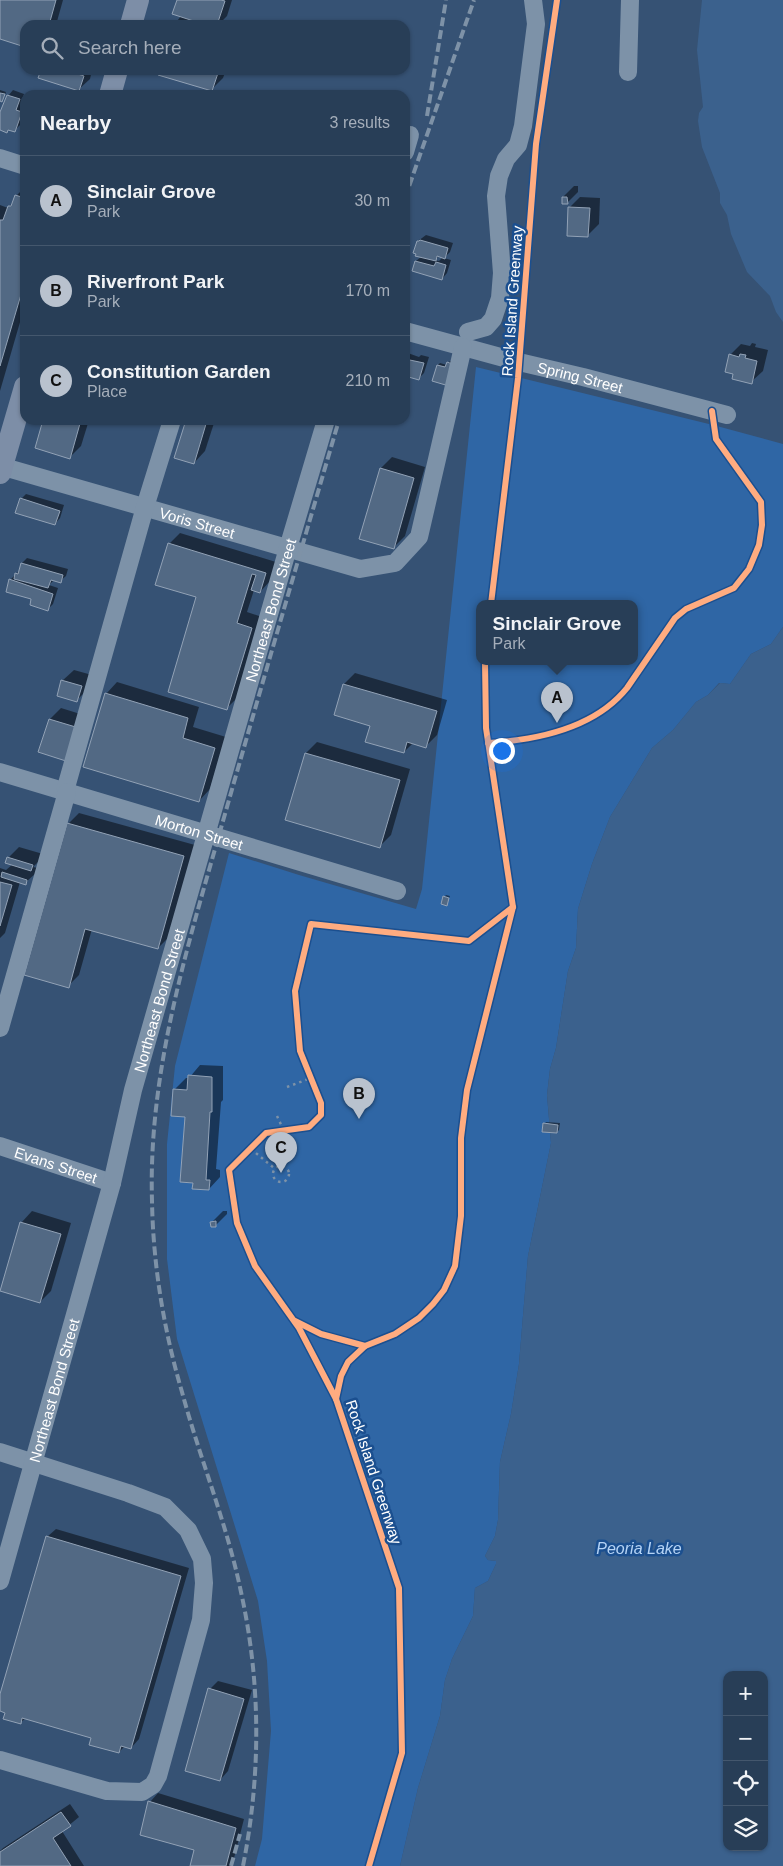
<!DOCTYPE html>
<meta charset="utf-8">
<style>
body{margin:0;font-family:Arial,sans-serif;background:#344961;color:#f1f3f6}
.controls{position:absolute;right:15px;bottom:15px;display:grid;overflow:hidden;border-radius:10px;box-shadow:0 1px 4px #0004}
.controls button{width:45px;height:45px;display:grid;place-items:center;padding:0;border:0;border-bottom:1px solid #44576d;background:#283e57;color:#f1f3f6;font:25px sans-serif}
.you{position:absolute;left:501px;top:750px;width:18px;height:18px;margin:-12px;border:4px solid #fff;border-radius:50%;background:#1a73e8;box-shadow:0 0 0 8px #1a73e833}
.badge{display:grid;place-items:center;width:32px;height:32px;border-radius:50%;background:#b9c2ce;color:#111;font-size:16px;font-weight:700}
.pin{position:absolute;translate:-50% -41px;filter:drop-shadow(0 1px 2px #0008)}
.pin::after{content:'';position:absolute;top:26px;width:18px;height:15px;background:inherit;clip-path:polygon(0 0,100% 0,50% 100%)}
.popup{position:absolute;left:476px;top:600px;width:162px;height:65px;box-sizing:border-box;display:grid;place-content:center;border-radius:10px;background:#283e57;filter:drop-shadow(0 1px 4px #0005);font-size:16px;white-space:nowrap;color:#a5aeba}
.popup b{font-size:19px;color:#f1f3f6}
.popup::after{content:'';position:absolute;left:50%;top:100%;margin-left:-10px;border:10px solid transparent;border-top-color:#283e57}
.list{margin:0;padding:0;list-style:none}
h2{display:flex;justify-content:space-between;align-items:center;height:65px;margin:0;padding:0 20px;font-size:21px}
h2 small{font-size:16px;font-weight:400;color:#a5aeba}
.list li{display:grid;grid-template-columns:32px 1fr auto;gap:15px;align-items:center;box-sizing:border-box;height:90px;padding:0 20px;border-top:1px solid #44576d}
.list b{display:block;font-size:19px;white-space:nowrap}
.list p{margin:0;font-size:16px;white-space:nowrap;color:#a5aeba}
.list em{font-size:16px;font-style:normal;color:#a5aeba}
.icon{flex:none;width:28px;height:28px;fill:none;stroke:currentColor;stroke-width:2;stroke-linecap:round;stroke-linejoin:round}
.map{position:relative;flex:none;width:783px;height:1866px;overflow:hidden}
.search{position:absolute;background:#283e57;box-shadow:0 1px 4px #0004;left:20px;top:20px;width:390px;height:55px;display:flex;align-items:center;gap:12px;box-sizing:border-box;padding:0 18px;border-radius:15px;color:#a5aeba;font-size:19px}
.panel{position:absolute;background:#283e57;box-shadow:0 1px 4px #0004;left:20px;top:90px;width:390px;height:335px;border-radius:15px}
.map>svg:first-child{display:block}
.green{fill:#2f66a5;fill-rule:evenodd}
.water{fill:#3b618d;fill-rule:evenodd}
.shadow{fill:#0007;fill-rule:evenodd}
.building{fill:#526984;stroke:#92a2b6}
.lines{fill:none;stroke-linecap:round;stroke-linejoin:round}
.path{stroke:#7d92a8;stroke-width:2.5;stroke-dasharray:2.5 4;stroke-linecap:butt}
.minor{stroke:#7d92a8;stroke-width:18}
.major{stroke:#7d8ea7;stroke-width:22}
.rail{stroke:#7e92a7;stroke-width:4;stroke-dasharray:9 4;stroke-linecap:butt}
.cycleway-casing{stroke:#1b4f8f;stroke-width:9}
.cycleway{stroke:#ffac80;stroke-width:6}
.labels{text-anchor:middle;dominant-baseline:central;stroke-width:5;stroke-linejoin:round;paint-order:stroke}
.street-label{font-size:15px;fill:#fff;stroke:#1b4f8f}
.water-label{font-size:16px;font-style:italic;fill:#b5d3f5;stroke:#1b4f8f}
</style>
<div class="map">
<svg width="783" height="1866" viewBox="0 0 783 1866">
<rect width="100%" height="100%" fill="#365274"/>
<path class="green" d="M476,367L713,425L783,444V627L771,644L751,654L730,684L719,683L708,695L696,702L673,730L652,748L610,817L592,864L578,909L576,948L568,971L556,1048L550,1069L547,1095L551,1143L528,1256L519,1364L511,1414L500,1462L498,1520L495,1536L485,1556L488,1560L496,1561V1564L488,1581L475,1588L473,1616L452,1659L445,1680L440,1716L418,1788L400,1866H255L262,1839L271,1731L267,1661L258,1601L177,1339L167,1259V1144L175,1066L229,853L299,875L416,909L422,889ZM480,604H634V662H480Z"/>
<g class="water">
<path d="M702,0H783V322L776,312L770,296L747,272L731,234L727,215L720,203V193L702,147L698,121L699,113L703,107L697,50Z"/>
<path d="M783,627V1866H400L418,1788L440,1716L445,1680L452,1659L473,1616L475,1588L488,1581L496,1564V1561L488,1560L485,1556L495,1536L498,1520L500,1462L511,1414L519,1364L528,1256L551,1143L547,1095L550,1069L556,1048L568,971L576,948L578,909L592,864L610,817L652,748L673,730L696,702L708,695L720,683L730,684L751,654L771,644ZM727,1675H764V1847H727Z"/>
</g>
<g class="shadow">
<path d="M0,0H63L56,25H25V46L0,38Z"/>
<path d="M178,0H232L227,16L222,21L237,25H174L181,16Z"/>
<path d="M42,70H92L90,79L78,90Z"/>
<path d="M161,70H226L223,78L212,89Z"/>
<path d="M0,90L6,92L2,101L0,100Z"/>
<path d="M13,90L24,94L20,105L25,106V110L20,125L14,131L9,129L7,131L0,129V117L8,96Z"/>
<path d="M574,186H578V192L567,203L563,197Z"/>
<path d="M25,187V305L0,391V205L8,208L14,201L16,196Z"/>
<path d="M580,197L600,198L599,224L588,235L569,208Z"/>
<path d="M426,235L453,243L450,252L444,258L451,260L447,273L442,279L414,270L416,261L422,256L418,241ZM439,256L443,257L439,261L435,260Z"/>
<path d="M752,343L756,344L755,347L768,350L763,371L751,382L735,374L730,355L741,344L750,346Z"/>
<path d="M405,352L419,357L421,355L429,357L424,373L418,379L405,375Z"/>
<path d="M450,361L457,362L451,382L438,365L440,363L447,365Z"/>
<path d="M44,420H89L81,446L70,457Z"/>
<path d="M187,420H215L205,451L194,463Z"/>
<path d="M392,457L425,467L405,536L393,548L381,468Z"/>
<path d="M26,494L64,505L60,518L55,524L21,499Z"/>
<path d="M180,533L276,562L271,580L260,592L254,590L247,612L262,617L238,697L227,708L197,596L169,544Z"/>
<path d="M27,558L68,569L66,576L60,581L54,580L49,585L58,588L53,604L48,609L10,580L20,570L22,563Z"/>
<path d="M74,670L92,675L88,689L77,700L62,681Z"/>
<path d="M355,673L447,700L437,735L426,746L413,743L404,752L372,725L344,684Z"/>
<path d="M117,682L199,707L193,727L226,737L210,789L199,801L106,694Z"/>
<path d="M61,708L90,717L80,749L50,719Z"/>
<path d="M317,742L410,769L391,835L380,846L306,753Z"/>
<path d="M79,813L195,845L169,937L158,948L92,929L79,975L68,986V824Z"/>
<path d="M19,847L43,854L42,858L33,867L38,868L37,872L25,883L20,882L5,933L0,938V868L6,870L13,864L8,858Z"/>
<path d="M446,895L450,896L446,904L444,897Z"/>
<path d="M200,1065L223,1066V1100L221,1102L216,1169L220,1170V1177L209,1189L194,1188L186,1116L175,1089L186,1078H189Z"/>
<path d="M546,1122L560,1123L559,1130L557,1132L544,1124Z"/>
<path d="M32,1211L71,1223L51,1291L40,1302L21,1223Z"/>
<path d="M223,1211H227V1214L215,1226L212,1222Z"/>
<path d="M56,1529L189,1568L139,1739L131,1748L125,1746L119,1752L93,1737L26,1718L20,1723L6,1712L0,1710V1699L47,1537Z"/>
<path d="M218,1681L252,1690L228,1771L220,1780L210,1689Z"/>
<path d="M158,1793L244,1819L232,1866H192L196,1849L150,1802Z"/>
<path d="M70,1804L79,1817L62,1831L84,1866H0V1851L3,1848Z"/>
</g>
<g class="building">
<path d="M0,0H56L49,25H25V47L0,39Z"/>
<path d="M177,0H221L225,1L217,25H206L172,14Z"/>
<path d="M174,21L189,25H173Z"/>
<path d="M41,70H65L84,76L79,91L38,78Z"/>
<path d="M159,70H219L212,91L158,75Z"/>
<path d="M0,93L5,94L2,102L0,101Z"/>
<path d="M7,95L20,99L16,110L22,112L15,132L8,130L7,133L0,130V112Z"/>
<path d="M15,195L25,198V281L0,366V220H3L8,206H11Z"/>
<path d="M562,197H567L568,204H562Z"/>
<path d="M568,207L590,208L588,237L567,236Z"/>
<path d="M420,240L448,248L445,259L437,256L436,261L415,256L416,254L413,253L417,241H419Z"/>
<path d="M415,261L434,266L436,262L446,265L442,280L412,271Z"/>
<path d="M729,354L739,357L740,354L746,355L745,358L757,361L752,384L732,379L733,374L725,372Z"/>
<path d="M405,359L424,363L419,380L405,376Z"/>
<path d="M447,362L455,365L449,386L432,381L437,365L445,367Z"/>
<path d="M43,420H86V422L81,420L70,459L35,448Z"/>
<path d="M186,420H193L206,424L194,464L174,458Z"/>
<path d="M380,468L414,478L394,549L359,539Z"/>
<path d="M20,498L60,511L55,525L15,513Z"/>
<path d="M168,543L266,573L260,593L251,590L256,575L252,574L237,623L252,628L227,710L168,692L196,597L155,585Z"/>
<path d="M21,563L63,575L61,583L51,580L48,588L14,579L15,573L18,574Z"/>
<path d="M9,579L53,594L48,611L30,605L31,599L6,592Z"/>
<path d="M61,680L82,686L77,702L57,696Z"/>
<path d="M343,684L437,711L426,748L407,742L404,753L365,742L370,726L334,715Z"/>
<path d="M105,693L188,718L183,738L215,748L199,802L83,767Z"/>
<path d="M49,719L79,728L69,762L38,752Z"/>
<path d="M305,753L400,780L380,848L285,820Z"/>
<path d="M67,823L184,856L158,949L85,929L69,988L24,975Z"/>
<path d="M7,857L33,865L31,871L5,863Z"/>
<path d="M2,872L27,880L26,885L1,877Z"/>
<path d="M0,882L12,885L0,926Z"/>
<path d="M443,896L449,898L447,906L441,904Z"/>
<path d="M188,1075L212,1077V1112H210L206,1180H210L209,1190L192,1189L193,1183L180,1182L185,1117L171,1116L173,1089L187,1090Z"/>
<path d="M543,1123L558,1125L557,1133L542,1132Z"/>
<path d="M216,1221V1227H211L210,1222Z"/>
<path d="M20,1222L61,1234L40,1303L0,1291Z"/>
<path d="M46,1536L181,1576L131,1749L121,1746L119,1753L89,1745L91,1738L22,1718L21,1724L3,1719L5,1713L0,1711V1694Z"/>
<path d="M208,1688L244,1699L220,1781L185,1771Z"/>
<path d="M148,1801L236,1828L226,1866H190L194,1850L140,1835Z"/>
<path d="M61,1812L71,1826L53,1838L71,1866H0V1852Z"/>
</g>
<g class="lines">
<g class="path">
<path d="M287,1087L311,1078"/>
<path d="M277,1116L284,1131"/>
<path d="M251,1149L274,1168"/>
<circle cx="281" cy="1174" r="8"/>
</g>
<g class="minor">
<path d="M628,72L630,0"/>
<path d="M405,152L410,135"/>
<path d="M0,158L25,166"/>
<path id="s1" d="M405,331L519,362L583,377L727,415"/>
<path d="M468,332L486,327L493,319L500,298L502,273L496,196L499,176L506,159L518,145L523,126L536,24L533,0"/>
<path id="s2" d="M0,466L360,569L395,563L419,537L463,347"/>
<path id="s3" d="M0,772L397,891"/>
<path d="M65,791L145,507L172,420"/>
<path d="M0,1028L67,792"/>
<path id="s4" d="M0,1146L112,1183"/>
<path d="M0,1452L128,1493L165,1507L188,1530L202,1559L204,1583L201,1620L158,1776L153,1785L142,1792L107,1791L0,1760"/>
<path id="s5" d="M0,1581L112,1183L133,1090L288,548L326,420"/>
</g>
<g class="major">
<path d="M131,25L138,0"/>
<path d="M110,95L117,70"/>
<path d="M0,473L25,387"/>
</g>
<g class="rail">
<path d="M427,116L446,0"/>
<path d="M405,198L474,0"/>
<path d="M231,1866L240,1834"/>
<path d="M243,1866C261,1775 261,1683 241,1592C227,1524 200,1459 182,1392C164,1331 153,1265 152,1201C148,1071 188,945 223,821C261,687 300,554 339,420"/>
</g>
<defs>
<g id="cycleway">
<path d="M491,604L518,378L536,144L557,0"/>
<path d="M488,743C537,740 595,728 627,688L675,618L686,609L734,588L749,569L759,545L762,525L761,502L716,439L712,411"/>
<path d="M295,1321L321,1334L365,1346"/>
<path d="M336,1399L299,1328L255,1266L237,1223L229,1170L266,1133L309,1127L321,1115V1103L300,1051L295,991L311,924L469,941L513,907"/>
<path d="M369,1866L402,1753L399,1588L336,1399L341,1376L348,1362L365,1346L395,1334L419,1318L433,1304L444,1290L455,1266L461,1216V1138L467,1090L513,907L486,728L485,662"/>
</g>
</defs>
<use href="#cycleway" class="cycleway-casing"/>
<use href="#cycleway" class="cycleway"/>
</g>
<g class="labels">
<g class="street-label">
<text transform="translate(512 301) rotate(-86)">Rock Island Greenway</text>
<text stroke="none"><textPath href="#s1" startOffset="181">Spring Street</textPath></text>
<text stroke="none"><textPath href="#s2" startOffset="205">Voris Street</textPath></text>
<text stroke="none"><textPath href="#s5" startOffset="1008">Northeast Bond Street</textPath></text>
<text stroke="none"><textPath href="#s3" startOffset="208">Morton Street</textPath></text>
<text stroke="none"><textPath href="#s5" startOffset="602">Northeast Bond Street</textPath></text>
<text stroke="none"><textPath href="#s4" startOffset="59">Evans Street</textPath></text>
<text stroke="none"><textPath href="#s5" startOffset="198">Northeast Bond Street</textPath></text>
<text transform="translate(374 1472) rotate(72)">Rock Island Greenway</text>
</g>
<g class="water-label">
<text x="639" y="1548">Peoria Lake</text>
</g>
</g>
</svg>
<div class="controls">
<button>+</button>
<button>−</button>
<button><svg class="icon" aria-label="locate" viewBox="0 0 24 24"><circle cx="12" cy="12" r="6"/><path d="M12 2v4M12 18v4M2 12h4M18 12h4"/></svg></button>
<button><svg class="icon" aria-label="layers" viewBox="0 0 24 24"><path d="M12 4l9 5-9 5-9-5zM3 14l9 5 9-5"/></svg></button>
</div>
<div class="you"></div>
<div class="pin badge" style="left:557px;top:723px">A</div>
<div class="popup"><b>Sinclair Grove</b>Park</div>
<div class="pin badge" style="left:359px;top:1119px">B</div>
<div class="pin badge" style="left:281px;top:1173px">C</div>
<div class="search"><svg class="icon" aria-label="search" viewBox="0 0 24 24"><circle cx="10" cy="10" r="6"/><path d="M15 15l6 6"/></svg>Search here</div>
<section class="panel">
<h2>Nearby<small>3 results</small></h2>
<ul class="list">
<li><span class="badge">A</span><div><b>Sinclair Grove</b><p>Park</p></div><em>30 m</em></li>
<li><span class="badge">B</span><div><b>Riverfront Park</b><p>Park</p></div><em>170 m</em></li>
<li><span class="badge">C</span><div><b>Constitution Garden</b><p>Place</p></div><em>210 m</em></li>
</ul>
</section>
</div>
